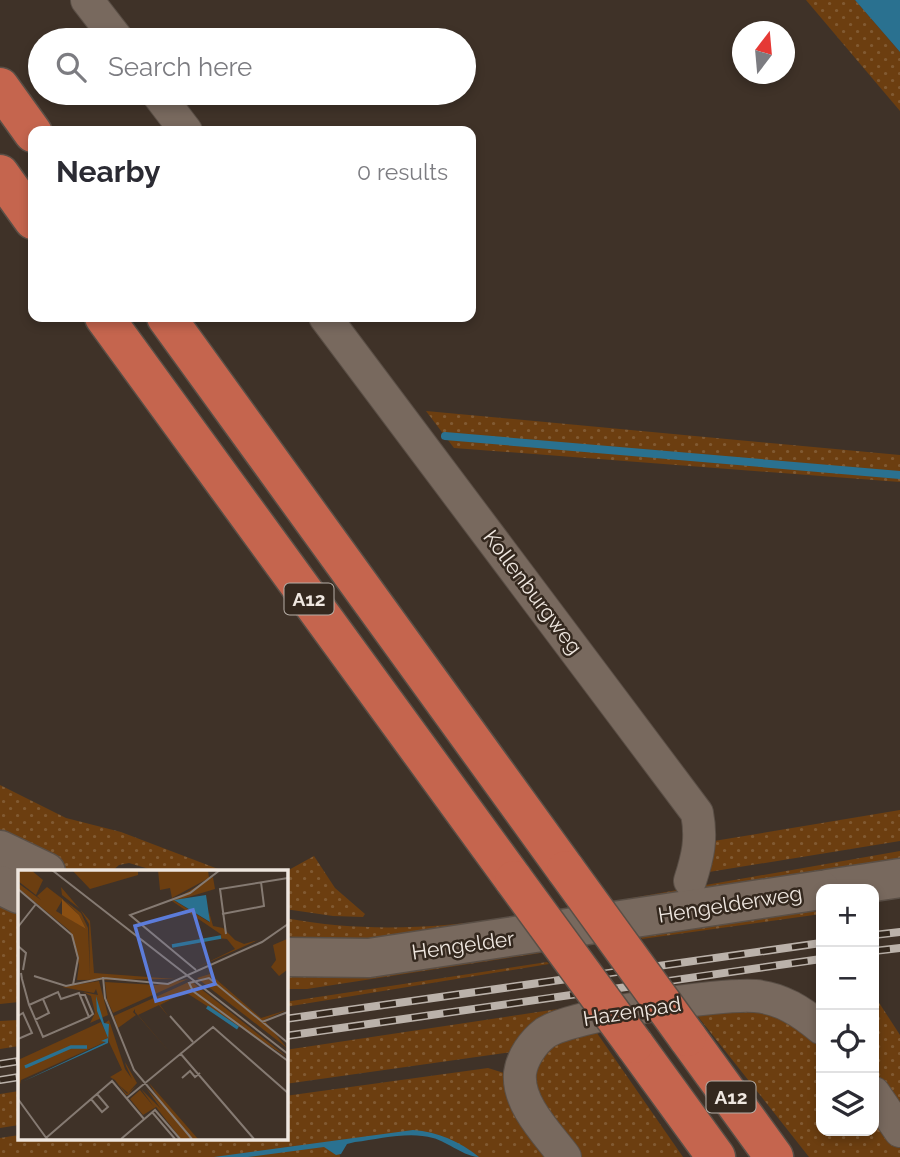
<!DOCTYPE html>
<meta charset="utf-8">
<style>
body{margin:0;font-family:Raleway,sans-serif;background:#f2f2f3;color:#2b2b33}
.controls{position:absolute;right:21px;bottom:21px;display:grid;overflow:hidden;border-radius:14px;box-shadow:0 4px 10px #0003}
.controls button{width:63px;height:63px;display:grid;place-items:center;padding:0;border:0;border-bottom:2px solid #e1e1e2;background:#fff;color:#2b2b33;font:35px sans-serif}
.compass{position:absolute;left:732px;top:21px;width:63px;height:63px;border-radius:50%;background:#fff;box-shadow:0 4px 10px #0003;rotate:16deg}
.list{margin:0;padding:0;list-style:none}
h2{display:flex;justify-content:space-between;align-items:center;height:91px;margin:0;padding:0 28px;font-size:30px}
h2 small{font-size:23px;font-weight:400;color:#7c7c81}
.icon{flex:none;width:38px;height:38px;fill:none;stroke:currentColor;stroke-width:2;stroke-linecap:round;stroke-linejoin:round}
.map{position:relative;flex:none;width:900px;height:1157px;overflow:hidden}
.search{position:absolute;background:#fff;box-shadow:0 4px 10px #0003;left:28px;top:28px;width:448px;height:77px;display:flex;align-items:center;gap:18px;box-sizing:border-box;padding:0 24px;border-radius:38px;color:#7c7c81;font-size:26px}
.panel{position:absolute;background:#fff;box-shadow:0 4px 10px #0003;left:28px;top:126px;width:448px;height:196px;border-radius:14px}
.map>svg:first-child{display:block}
.grass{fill:url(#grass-dots)}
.water{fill:#2a7190}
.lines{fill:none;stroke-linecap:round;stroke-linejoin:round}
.stream{stroke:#2a7190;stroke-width:8}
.minor-casing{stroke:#5a4f46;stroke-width:34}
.secondary-casing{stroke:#5a4f46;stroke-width:41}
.motorway-casing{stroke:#5a4f46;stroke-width:41}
.minor{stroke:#78695e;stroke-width:32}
.secondary{stroke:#78695e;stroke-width:38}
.motorway{stroke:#c5654e;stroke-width:38}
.rail-casing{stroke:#bbb2aa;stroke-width:8}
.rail{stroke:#34281e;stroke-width:5;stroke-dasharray:16;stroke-linecap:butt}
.motorway-bridge-casing{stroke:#5a4f46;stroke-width:41;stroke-linecap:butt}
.motorway-bridge{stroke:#c5654e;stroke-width:38}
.labels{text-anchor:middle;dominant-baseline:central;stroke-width:5;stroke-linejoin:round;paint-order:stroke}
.shield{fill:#34281e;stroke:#b7aea6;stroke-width:2}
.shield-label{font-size:19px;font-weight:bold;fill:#efe7e0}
.street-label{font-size:21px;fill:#efe7e0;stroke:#34281e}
.inset-river{fill:none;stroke:#2a7190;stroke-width:3.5}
.inset-road{fill:none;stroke:#857a72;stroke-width:2}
.view{fill:#5c7cda;fill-opacity:0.15;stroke:#5c7cda;stroke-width:3.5}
.inset-edge{fill:none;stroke:#efe7e0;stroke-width:3.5}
</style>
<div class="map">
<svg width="900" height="1157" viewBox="0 0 900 1157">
<defs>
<pattern id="grass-dots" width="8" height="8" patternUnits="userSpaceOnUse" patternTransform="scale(1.75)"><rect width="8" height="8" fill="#6c3e10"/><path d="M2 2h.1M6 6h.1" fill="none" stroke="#815a32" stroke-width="1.8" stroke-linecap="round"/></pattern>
</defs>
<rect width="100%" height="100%" fill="#3f3228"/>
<g class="grass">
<path d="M806,0H855L900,52V111Z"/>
<path d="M426,411L900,455V482L454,448Z"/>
<path d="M0,785L66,818L121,832L226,872H159L129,863L119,865L111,872H67L0,839Z"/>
<path d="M900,810V841L709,872L703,863L708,842Z"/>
<path d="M900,851V867L621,910L615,901Z"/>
<path d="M314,856L335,888L365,914L363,917L333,916L285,909V872Z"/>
<path d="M0,894L19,902V1002L0,1004Z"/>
<path d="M821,907V914L642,939L640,936Z"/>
<path d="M515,917L520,925L332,942L285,937V918C366,933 435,928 515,917Z"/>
<path d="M537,949L541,953L307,989H285V975Z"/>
<path d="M547,962L549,964L285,1007V1002Z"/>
<path d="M874,995L900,1035V1118L874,1080Z"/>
<path d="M578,1006L512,1052L285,1084V1050Z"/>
<path d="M763,1007L821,1038V1131H874V1103L900,1139V1157H809L692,1009Z"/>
<path d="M19,1020V1046L0,1049V1021Z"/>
<path d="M590,1023L683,1157H571L529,1090L536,1055Z"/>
<path d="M488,1068L504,1073L549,1157H475L453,1141L427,1133L338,1141L340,1157H0V1138L19,1135L285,1138V1096Z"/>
<path d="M19,1091V1125L0,1128V1094Z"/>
</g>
<g class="water">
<path d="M855,0H900V52L894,45Z"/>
<path d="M413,1130C438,1132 459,1141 479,1157C465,1157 448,1142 433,1138C409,1131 380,1139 355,1142L347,1144L341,1154L336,1155L324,1147L248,1157H214Z"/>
</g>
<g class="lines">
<path class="stream" d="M445,436L900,475"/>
<defs>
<g id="minor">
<path d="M87,0L118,40"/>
<path d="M157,93L186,131"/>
<path d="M325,317L697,813C702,839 698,856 690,881"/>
<path d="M874,1093L900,1131"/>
<path d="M565,1157C548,1134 517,1104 520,1073C522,1058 533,1042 545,1033C571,1015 721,993 755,996C781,998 802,1012 821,1028"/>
</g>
<g id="secondary">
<path d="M0,850L46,872"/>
<path d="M0,885L19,894"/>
<path d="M827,889L900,878"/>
<path d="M285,957L369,958L821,890"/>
</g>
<g id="motorway">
<path d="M0,87L33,133"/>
<path d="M0,174L33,220"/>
<path d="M104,317L514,880"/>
<path d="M166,317L566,870"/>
<path d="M687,1037L774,1157"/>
<path d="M634,1044L716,1157"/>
</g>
</defs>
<use href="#minor" class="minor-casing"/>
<use href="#secondary" class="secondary-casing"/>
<use href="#motorway" class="motorway-casing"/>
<use href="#minor" class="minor"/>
<use href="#secondary" class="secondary"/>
<use href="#motorway" class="motorway"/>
<defs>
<g id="rail">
<path d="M874,935L900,932"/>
<path d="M874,951L900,948"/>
<path d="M285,1019L821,943"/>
<path d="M285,1036L821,959"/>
<path d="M0,1064L19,1061"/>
<path d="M0,1080L19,1077"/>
</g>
</defs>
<use href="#rail" class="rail-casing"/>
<use href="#rail" class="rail"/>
<defs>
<g id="motorway-bridge">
<path d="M566,870L687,1037"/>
<path d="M514,880L634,1044"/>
</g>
</defs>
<use href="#motorway-bridge" class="motorway-bridge-casing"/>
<use href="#motorway-bridge" class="motorway-bridge"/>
</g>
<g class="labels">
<g class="shield">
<rect x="284.5" y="583.5" width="49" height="31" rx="5"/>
<rect x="706.5" y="1081.5" width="49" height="31" rx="5"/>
</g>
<g class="shield-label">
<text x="309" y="599">A12</text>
<text x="731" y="1097">A12</text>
</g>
<g class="street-label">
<text transform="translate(533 592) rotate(53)">Kollenburgweg</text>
<text transform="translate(730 904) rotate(-9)">Hengelderweg</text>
<text transform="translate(463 945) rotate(-8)">Hengelder</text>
<text transform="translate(632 1011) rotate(-9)">Hazenpad</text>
</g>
</g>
<g transform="translate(18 870)">
<rect width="270" height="270" fill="#3f3228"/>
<path d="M0,0H13L25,10L18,25L0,11ZM54,0H120V5L72,19ZM140,0H190L191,8L154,28L152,18L142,20ZM195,7L197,19L157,31L191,52V42L195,56L205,58L217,70L226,74L240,70L178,98L217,79L209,69L199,68L155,77L204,65L154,31ZM0,13L23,30L19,26L29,17L63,43L70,58L72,105L71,54L62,39L44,25L43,17L72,51L76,103L157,109L59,110L61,95L52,61L0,18ZM45,29L61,45L68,59L38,41ZM269,69V100L261,106L253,97L258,90L255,75ZM192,104L243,148L269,140L246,150L269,178L179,108ZM170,109L95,143L89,130L87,112L138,115ZM81,111L90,145L72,153L77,143L73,126L65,122L80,125L78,119L76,123L44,117ZM173,111L269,187L167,122L142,135L151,147L141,135L120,145L154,185L117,142V139L115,142L118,145L100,158L96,146ZM91,150L107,199L114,209L108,196L107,192L119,213L110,223L101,215L109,224L118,216L110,225H108L97,210L92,207L104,200L91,172L87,153ZM83,152L90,167L87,172L3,210L0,223V190ZM131,213L180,269H174L154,246L173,269H163L138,237L125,245L112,229L122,220L136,237L123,219L143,239L128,218L145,236Z" fill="#6c3e10" fill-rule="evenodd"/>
<path d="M44,29L61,45L68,59L44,45Z" fill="#8b4f12"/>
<path d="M188,25L192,52L156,30ZM78,126L86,153L91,154L90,173L4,212L88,172L83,171L90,168L79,141Z" fill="#2a7190"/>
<path class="inset-river" d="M154,76L203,67M189,137L220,158M7,197L53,177H69"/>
<path class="inset-road" d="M34,0L270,184M0,19L54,65L60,88L55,115M204,44L246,36L243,12M0,57L18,34M208,64L202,19L270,8M0,76L8,83L5,100M178,100L112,45L172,23L202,0M3,103L4,109L11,135L12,137L25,167L71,147L61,123L43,129L40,122L11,135M16,106L48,116L86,108L150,114L244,72L270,54M85,107L87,128L116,200L174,269M62,125H67L75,144L71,147M0,146L5,143L14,163L0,169M152,146L175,172M17,150L31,143L25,129M244,152L270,142M270,173L191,108L171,113L175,121L270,191M162,183L236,269M164,208L172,201L177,207L182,203M109,228L195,157L270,223M0,229L29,269M73,229L84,242L90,237L79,224M134,242L157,269M28,268L94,211L126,249M103,269L137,240L162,269"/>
<path class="view" d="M175,40L197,114L138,131L117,56Z"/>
<rect width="270" height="270" class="inset-edge"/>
</g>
</svg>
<div class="controls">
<button>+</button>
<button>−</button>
<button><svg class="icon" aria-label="locate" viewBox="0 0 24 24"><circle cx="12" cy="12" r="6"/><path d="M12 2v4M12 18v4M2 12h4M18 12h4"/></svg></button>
<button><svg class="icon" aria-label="layers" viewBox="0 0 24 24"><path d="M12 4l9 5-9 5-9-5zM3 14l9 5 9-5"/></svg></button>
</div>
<svg class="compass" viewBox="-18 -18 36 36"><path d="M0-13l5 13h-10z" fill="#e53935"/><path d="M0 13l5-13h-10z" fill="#7c7c81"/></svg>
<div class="search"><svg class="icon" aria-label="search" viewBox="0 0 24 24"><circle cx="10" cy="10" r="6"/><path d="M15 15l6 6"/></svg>Search here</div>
<section class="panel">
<h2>Nearby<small>0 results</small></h2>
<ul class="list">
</ul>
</section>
</div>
